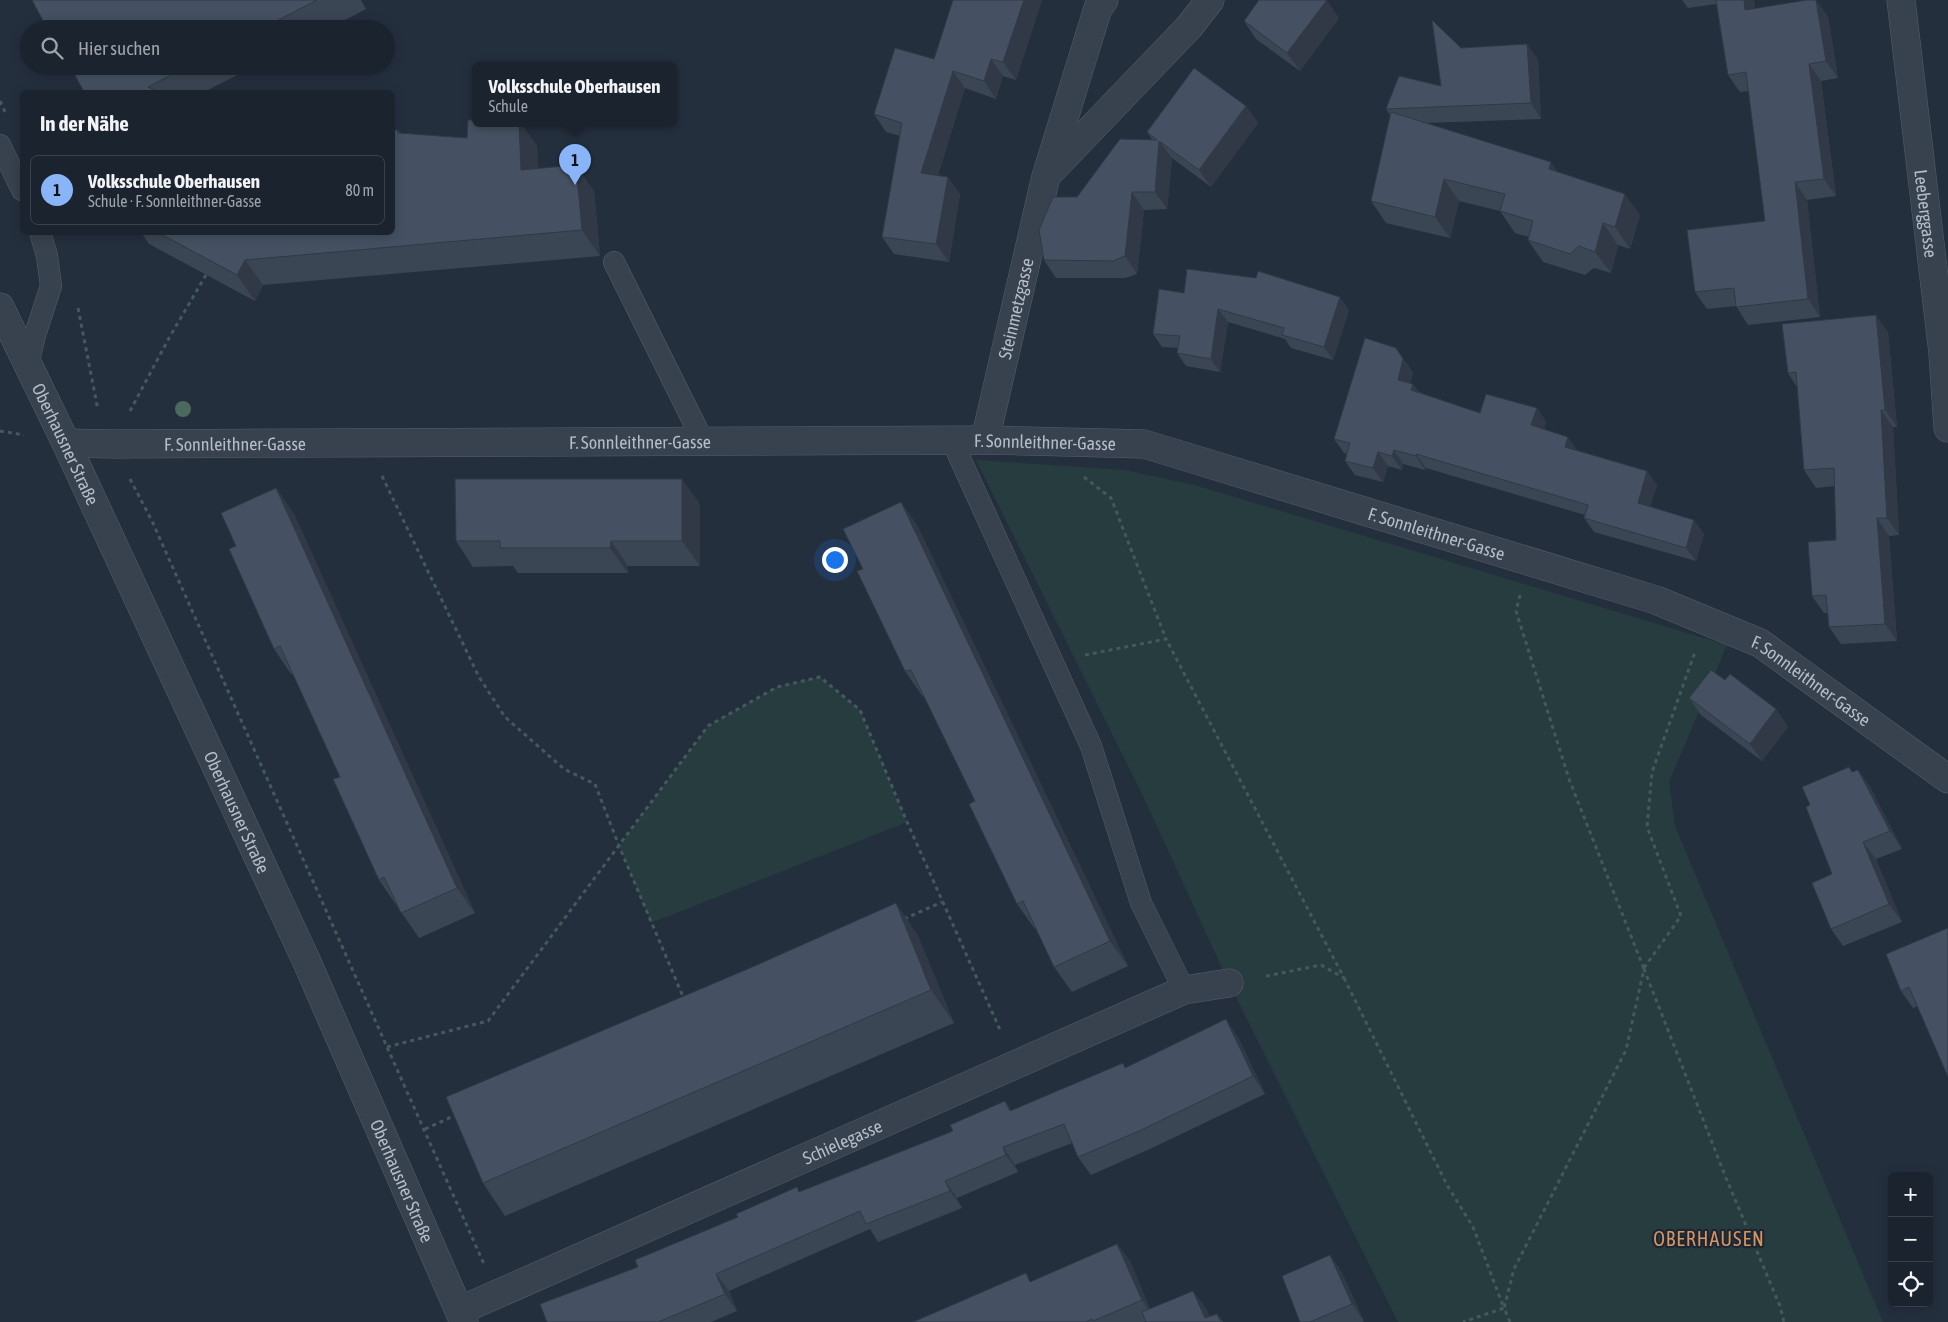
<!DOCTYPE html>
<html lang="de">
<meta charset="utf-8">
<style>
body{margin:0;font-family:"Asap Condensed",sans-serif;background:#282f3a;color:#f1f3f6}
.controls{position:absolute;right:15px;bottom:15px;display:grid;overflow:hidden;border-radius:8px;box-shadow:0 2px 12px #0003}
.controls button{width:45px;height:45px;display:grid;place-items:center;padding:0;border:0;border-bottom:1px solid #39404a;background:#1b232e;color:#f1f3f6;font:25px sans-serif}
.you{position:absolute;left:834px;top:559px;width:18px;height:18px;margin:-12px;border:4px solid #fff;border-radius:50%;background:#1a73e8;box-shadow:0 0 0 8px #1a73e833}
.badge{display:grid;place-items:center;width:32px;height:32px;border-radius:50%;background:#8ab4f8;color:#111;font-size:16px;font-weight:700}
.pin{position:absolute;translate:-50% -41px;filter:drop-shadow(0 1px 2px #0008)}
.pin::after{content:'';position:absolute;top:26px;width:18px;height:15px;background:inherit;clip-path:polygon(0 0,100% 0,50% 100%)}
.popup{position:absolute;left:472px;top:62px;width:205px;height:65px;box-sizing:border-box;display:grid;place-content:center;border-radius:8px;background:#1b232e;filter:drop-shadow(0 1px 4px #0005);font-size:16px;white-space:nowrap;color:#a0a4aa}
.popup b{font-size:19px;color:#f1f3f6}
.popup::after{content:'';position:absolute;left:50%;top:100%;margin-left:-10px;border:10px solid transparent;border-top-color:#1b232e}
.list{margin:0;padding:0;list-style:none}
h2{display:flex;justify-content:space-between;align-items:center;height:65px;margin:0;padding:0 20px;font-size:21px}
h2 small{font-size:16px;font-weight:400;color:#a0a4aa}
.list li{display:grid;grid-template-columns:32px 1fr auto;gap:15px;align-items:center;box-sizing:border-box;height:70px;margin:0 10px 10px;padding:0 10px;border:1px solid #39404a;border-radius:8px}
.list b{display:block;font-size:19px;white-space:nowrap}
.list p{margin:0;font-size:16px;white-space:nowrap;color:#a0a4aa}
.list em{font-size:16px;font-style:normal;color:#a0a4aa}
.icon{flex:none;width:28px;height:28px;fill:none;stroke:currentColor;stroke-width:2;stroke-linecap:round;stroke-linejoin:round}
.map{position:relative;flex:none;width:1948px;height:1322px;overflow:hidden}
.search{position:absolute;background:#1b232e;box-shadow:0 2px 12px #0003;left:20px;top:20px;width:375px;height:55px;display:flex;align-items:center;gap:12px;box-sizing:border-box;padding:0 18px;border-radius:28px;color:#a0a4aa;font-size:19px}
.panel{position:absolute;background:#1b232e;box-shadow:0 2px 12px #0003;left:20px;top:90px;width:375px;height:145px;border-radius:8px}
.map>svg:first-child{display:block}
.green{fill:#263c3f}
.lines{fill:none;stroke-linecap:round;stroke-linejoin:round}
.service-casing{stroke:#565f6c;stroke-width:22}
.minor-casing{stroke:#565f6c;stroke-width:29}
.tertiary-casing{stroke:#565f6c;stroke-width:29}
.path{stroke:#44595c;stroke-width:3;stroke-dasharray:4 4;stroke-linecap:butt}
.service{stroke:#38414e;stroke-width:21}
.minor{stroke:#38414e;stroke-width:28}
.tertiary{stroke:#38414e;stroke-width:28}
.tree{fill:#4b6a5d}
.wall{fill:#3b4654}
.shaded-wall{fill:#303945}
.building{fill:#455162;stroke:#303945}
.labels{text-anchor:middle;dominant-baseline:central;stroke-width:4.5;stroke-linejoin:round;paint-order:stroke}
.street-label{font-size:18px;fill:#b4bcc9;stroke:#1d2633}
.quarter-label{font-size:20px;letter-spacing:1px;fill:#d59563;stroke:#1d2633}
</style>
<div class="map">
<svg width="1948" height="1322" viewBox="0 0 1948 1322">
<rect width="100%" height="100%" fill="#242f3e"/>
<g class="green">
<path d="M976,460L1125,470L1198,486L1727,645L1669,782L1675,826L1883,1322H1398L1229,983L1144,798Z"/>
<path d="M820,677L860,710L907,822L651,923L619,846L708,726L777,687Z"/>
</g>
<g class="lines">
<defs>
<g id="service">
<path d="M0,145L22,190"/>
<path d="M614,262L703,441"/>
<path d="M28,365L35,335L51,286L47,256L40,232"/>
<path d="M952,441L1091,746L1141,903L1184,990"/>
</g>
<g id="minor">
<path id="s1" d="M1901,0L1943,353L1948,428"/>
<path d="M1048,170L1098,8L1104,0"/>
<path id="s2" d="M985,440L1046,176L1189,27L1210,0"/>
<path id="s3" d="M66,443L113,444L985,440L1144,444L1656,600L1760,643L1948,779"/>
<path id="s4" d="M459,1311L1184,990L1229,983"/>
</g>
<g id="tertiary">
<path id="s5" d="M0,307L66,443L306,960L464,1322"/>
</g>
</defs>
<use href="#service" class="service-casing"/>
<use href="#minor" class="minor-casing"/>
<use href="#tertiary" class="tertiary-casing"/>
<g class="path">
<path d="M0,101L6,114"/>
<path d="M78,308L98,410"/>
<path d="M130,411L169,338L206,275"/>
<path d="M0,431L24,435"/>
<path d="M382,476L479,677L505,717L564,769L595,784L619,846L684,999"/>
<path d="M1084,477L1111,498L1166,639"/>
<path d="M130,479L152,521L484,1264"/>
<path d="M1520,595L1516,611L1569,779L1644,969"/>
<path d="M1085,655L1166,639L1344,978L1321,965L1262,977"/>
<path d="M904,919L942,902"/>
<path d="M1644,968L1681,916L1647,827L1652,772L1695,652"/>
<path d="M1344,978L1447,1185L1473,1227L1504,1308L1463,1322"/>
<path d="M387,1047L488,1021L708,726L777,687L820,677L860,710L907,822L1001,1032"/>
<path d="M425,1129L456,1115"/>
<path d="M1510,1322L1504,1308L1514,1269L1626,1050L1644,969L1726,1178L1780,1306L1784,1322"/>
</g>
<use href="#service" class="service"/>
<use href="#minor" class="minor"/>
<use href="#tertiary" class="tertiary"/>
</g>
<circle class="tree" cx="183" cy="409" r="8"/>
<g class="wall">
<path d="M32,0H361L366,9L328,29H47Z"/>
<path d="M1042,0L1016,80L1003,76L996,99L965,88L938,175L960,194L949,262L894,254L882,237L900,136L886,132L874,114L934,59Z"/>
<path d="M1682,0H1754L1755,8L1828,16L1838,78L1821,81L1836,196L1807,200L1820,317L1748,325L1736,306L1707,309L1695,292L1765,221L1749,91L1740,92L1728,75L1716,4L1688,8Z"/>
<path d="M1339,18L1300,71L1256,39L1244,21Z"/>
<path d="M1461,48L1538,59L1541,119L1425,123L1557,172L1640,215L1630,249L1618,245L1611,273L1594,268L1585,275L1543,262L1528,240L1529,237L1515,233L1500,211L1459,201L1450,238L1386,223L1371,201L1390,115L1386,109L1441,86Z"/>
<path d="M70,66H255L204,92H84Z"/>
<path d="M1246,106L1258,123L1211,187L1172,158L1167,209L1144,210L1137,274L1125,278H1056L1044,260L1077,197L1152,139L1147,132Z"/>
<path d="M476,124H521L537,146L538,169L594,191L600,256L263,285L255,301L149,244L141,232H392L398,130L401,133L467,138Z"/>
<path d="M1184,293L1349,310L1333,360L1291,348L1285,339L1228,322L1220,372L1186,366L1177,353L1178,348L1162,347L1153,334Z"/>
<path d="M1888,332L1897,427H1893L1899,535L1889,536L1897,641L1841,644L1829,627L1828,613H1824L1812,596L1836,540L1835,486L1816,488L1804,470L1797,387L1788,373Z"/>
<path d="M1406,362L1413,373L1410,383L1413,384L1419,392L1480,413L1537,408L1546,422L1544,429L1578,451L1647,471L1657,485L1650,507L1694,520L1704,534L1696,561L1594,532L1584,518L1585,515L1426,468L1425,470L1403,464L1402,470L1388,466L1383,482L1355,475L1345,461L1347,454L1344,453L1334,439Z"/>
<path d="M276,488L294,514L475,913L419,938L379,880L340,777L293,674H291L274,649L236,546Z"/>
<path d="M901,502L918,527L1128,966L1072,992L1054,967L1036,929H1035L1017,904L975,801L924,696L923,697L905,671L863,569Z"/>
<path d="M700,504V566H628V573H518L513,566L473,567L456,541Z"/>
<path d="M1725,680L1776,709L1788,727L1762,761L1701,715L1689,698Z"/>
<path d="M1858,770L1870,787L1902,849L1876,859L1902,922L1843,946L1831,929L1832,874L1810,805L1852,772Z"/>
<path d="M896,903L918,936L954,1023L505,1216L483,1183L757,965Z"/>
<path d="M1948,928L1918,1006L1913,1008L1901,991Z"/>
<path d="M1238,1037L1265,1094L1152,1148L1091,1175L1078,1157L1072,1143L1015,1165L1018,1172L957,1198L962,1208L878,1242L870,1229L729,1291L737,1311L711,1322H547L638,1267L801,1192L1126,1068Z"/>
<path d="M1117,1244L1130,1261L1150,1309L1206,1308L1209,1316L1217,1314L1223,1322H1146V1321L1144,1322H913L1032,1281Z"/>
<path d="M1330,1255L1342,1273L1364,1321L1362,1322H1300Z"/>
</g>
<g class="shaded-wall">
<path d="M1024,0H1042L1016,80L1003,62Z"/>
<path d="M1327,0L1339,18L1300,71L1287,53Z"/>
<path d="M1744,0H1754L1757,27L1745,10Z"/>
<path d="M1816,0L1828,16L1838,78L1826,61Z"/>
<path d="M1527,44L1538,59L1541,119L1531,103Z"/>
<path d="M991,59L1003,76L996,99L984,81Z"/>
<path d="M1809,64L1821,81L1836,196L1824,179Z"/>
<path d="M953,71L965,88L933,190L921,173Z"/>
<path d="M1246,106L1258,123L1211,187L1199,170Z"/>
<path d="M519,124H521L537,146L539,196L521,170Z"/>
<path d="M1159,141L1172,158L1167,209L1155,192Z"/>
<path d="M1551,162L1566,184L1549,169Z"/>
<path d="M576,165L594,191L600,256L582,230Z"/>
<path d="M948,177L960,194L949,262L936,244Z"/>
<path d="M1444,179L1459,201L1450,238L1435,217Z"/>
<path d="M1795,182L1807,200L1820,317L1808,299Z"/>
<path d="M1132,192L1144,210L1137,274L1125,256Z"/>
<path d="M1625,194L1640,215L1630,249L1615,227Z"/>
<path d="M1603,223L1618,245L1611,273L1595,252Z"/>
<path d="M245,260L263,285L255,301L237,275Z"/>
<path d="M1340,297L1349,310L1333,360L1324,347Z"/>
<path d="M1218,309L1228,322L1220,372L1211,359Z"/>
<path d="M1876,315L1888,332L1897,427L1885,410Z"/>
<path d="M1396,348L1413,373L1407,394L1398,380Z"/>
<path d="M1413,384L1423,398L1411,390Z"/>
<path d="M1537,408L1546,422L1541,439L1531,425Z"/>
<path d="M1881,410L1893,427L1899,535L1887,518Z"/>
<path d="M1568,437L1578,451L1575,461L1565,447Z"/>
<path d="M1394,450L1403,464L1402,470L1392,456Z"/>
<path d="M1378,452L1388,466L1383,482L1373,468Z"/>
<path d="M1416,454L1426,468L1425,470L1416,456Z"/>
<path d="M1647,471L1657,485L1647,517L1638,503Z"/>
<path d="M682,479L700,504V566L682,541Z"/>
<path d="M276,488L294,514L475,913L457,888Z"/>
<path d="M901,502L918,527L1128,966L1110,941Z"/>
<path d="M1877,518L1889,536L1897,641L1885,624Z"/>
<path d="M1694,520L1704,534L1696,561L1686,548Z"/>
<path d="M611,541L628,566V573L610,548Z"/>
<path d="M1776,709L1788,727L1762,761L1750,744Z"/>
<path d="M1858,770L1870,787L1902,849L1890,831Z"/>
<path d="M1863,842L1876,859L1902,922L1889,904Z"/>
<path d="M896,903L918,936L954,1023L931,990Z"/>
<path d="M1226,1019L1238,1037L1265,1094L1253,1076Z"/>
<path d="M1005,1101L1017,1118L1010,1111Z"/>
<path d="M1003,1147L1015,1165L1018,1172L1006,1155Z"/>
<path d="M945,1181L957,1198L962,1208L950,1191Z"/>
<path d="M1117,1244L1130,1261L1154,1318L1142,1300Z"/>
<path d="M1330,1255L1342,1273L1364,1321L1352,1304Z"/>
<path d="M716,1274L729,1291L737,1311L725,1294Z"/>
<path d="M1193,1291L1206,1308L1212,1322L1205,1318Z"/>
</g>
<g class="building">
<path d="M32,0H317L261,29H51L48,25L46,26Z"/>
<path d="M953,0H1024L1003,62L991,59L984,81L953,71L921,173L948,177L936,244L882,237L902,123L874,114L895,48L934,59Z"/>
<path d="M1259,0H1327L1287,53L1244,21Z"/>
<path d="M1716,0H1744L1745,10L1807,0H1816L1826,61L1809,64L1824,179L1795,182L1808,299L1736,307L1734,288L1695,292L1687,230L1765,221L1746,72L1728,75Z"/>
<path d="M1432,20L1461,48L1527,44L1531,103L1386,109L1399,76L1441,86Z"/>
<path d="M70,66H188L148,87L159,92H84Z"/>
<path d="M1194,68L1246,106L1199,170L1159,141L1155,192H1132L1125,256L1113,261L1044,260L1039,230L1053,197H1077L1120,139L1157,140L1147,132Z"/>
<path d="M1391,112L1551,162L1549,169L1625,194L1615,227L1603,223L1595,252L1579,246L1570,254L1528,240L1533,221L1500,211L1505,194L1444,179L1435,217L1371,201Z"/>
<path d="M468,120H476V124H519L521,170L576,165L582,230L245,260L237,275L157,232H392V130H398V133L467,138Z"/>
<path d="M1187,269L1256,278L1258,271L1340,297L1324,347L1282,335L1284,328L1218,309L1211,359L1177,353L1180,336L1153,334L1159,289L1184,293Z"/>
<path d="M1876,315L1885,410H1881L1887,518H1877L1885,624L1829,627L1826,595L1812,596L1808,542L1836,540L1834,468L1804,470L1796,372L1788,373L1782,324Z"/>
<path d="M1365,338L1396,348L1403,359L1398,380L1413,384L1411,390L1480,413L1486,394L1537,408L1531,425L1568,437L1565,447L1647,471L1638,503L1694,520L1686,548L1584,518L1588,505L1416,454V456L1394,450L1392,456L1378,452L1373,468L1345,461L1350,443L1334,439Z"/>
<path d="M455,479H682V541H611L610,548H500V541H456Z"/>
<path d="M276,488L457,888L401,913L384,877L379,880L333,779L340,777L280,646L274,649L229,549L236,546L221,513Z"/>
<path d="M901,502L1110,941L1054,967L1023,901L1017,904L969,804L975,801L911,670L905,671L857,571L863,569L843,529Z"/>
<path d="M1711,670L1725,680L1730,674L1776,709L1750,744L1689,698Z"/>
<path d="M1849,767L1852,772L1858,770L1890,831L1863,842L1889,904L1831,929L1812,883L1832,874L1806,807L1810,805L1802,787Z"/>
<path d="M896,903L931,990L483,1183L446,1097L757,965Z"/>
<path d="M1948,928V1077L1909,987L1901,991L1886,954Z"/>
<path d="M1226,1019L1253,1076L1139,1131L1078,1157L1064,1124L1003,1147L1006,1155L945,1181L950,1191L866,1224L860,1211L716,1274L725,1294L658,1322H547L540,1304L638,1267L635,1260L738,1217L736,1214L797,1187L799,1192L953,1131L950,1125L1005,1101L1010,1111L1123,1063L1125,1068Z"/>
<path d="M1117,1244L1142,1300L1093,1321L1092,1319L1086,1322H913L1026,1273L1030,1282Z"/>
<path d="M1330,1255L1352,1304L1310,1322H1300L1282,1276Z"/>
<path d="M1193,1291L1205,1318L1217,1314L1221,1322H1146L1142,1312Z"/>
</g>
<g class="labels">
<g class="street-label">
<text stroke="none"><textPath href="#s1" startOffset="215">Leeberggasse</textPath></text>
<text stroke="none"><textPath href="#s2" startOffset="135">Steinmetzgasse</textPath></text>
<text stroke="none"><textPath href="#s3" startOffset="574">F. Sonnleithner-Gasse</textPath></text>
<text stroke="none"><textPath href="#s3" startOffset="979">F. Sonnleithner-Gasse</textPath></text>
<text stroke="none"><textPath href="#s3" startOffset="169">F. Sonnleithner-Gasse</textPath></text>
<text stroke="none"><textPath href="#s5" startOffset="152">Oberhausner Straße</textPath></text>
<text stroke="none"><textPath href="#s3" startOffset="1384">F. Sonnleithner-Gasse</textPath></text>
<text stroke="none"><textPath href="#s3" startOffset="1789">F. Sonnleithner-Gasse</textPath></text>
<text stroke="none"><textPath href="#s5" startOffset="558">Oberhausner Straße</textPath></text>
<text stroke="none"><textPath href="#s4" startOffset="419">Schielegasse</textPath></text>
<text stroke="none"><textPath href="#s5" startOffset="962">Oberhausner Straße</textPath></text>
</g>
<g class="quarter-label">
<text x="1709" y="1238">OBERHAUSEN</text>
</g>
</g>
</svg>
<div class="controls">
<button>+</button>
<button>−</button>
<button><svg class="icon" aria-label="locate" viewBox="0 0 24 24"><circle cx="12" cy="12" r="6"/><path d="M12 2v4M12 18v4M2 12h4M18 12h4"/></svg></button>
</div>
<div class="you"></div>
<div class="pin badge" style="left:575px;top:185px">1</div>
<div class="popup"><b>Volksschule Oberhausen</b>Schule</div>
<div class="search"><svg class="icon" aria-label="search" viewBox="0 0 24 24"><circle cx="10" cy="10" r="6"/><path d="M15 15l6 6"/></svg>Hier suchen</div>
<section class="panel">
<h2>In der Nähe<small></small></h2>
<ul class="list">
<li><span class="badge">1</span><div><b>Volksschule Oberhausen</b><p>Schule · F. Sonnleithner-Gasse</p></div><em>80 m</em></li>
</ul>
</section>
</div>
